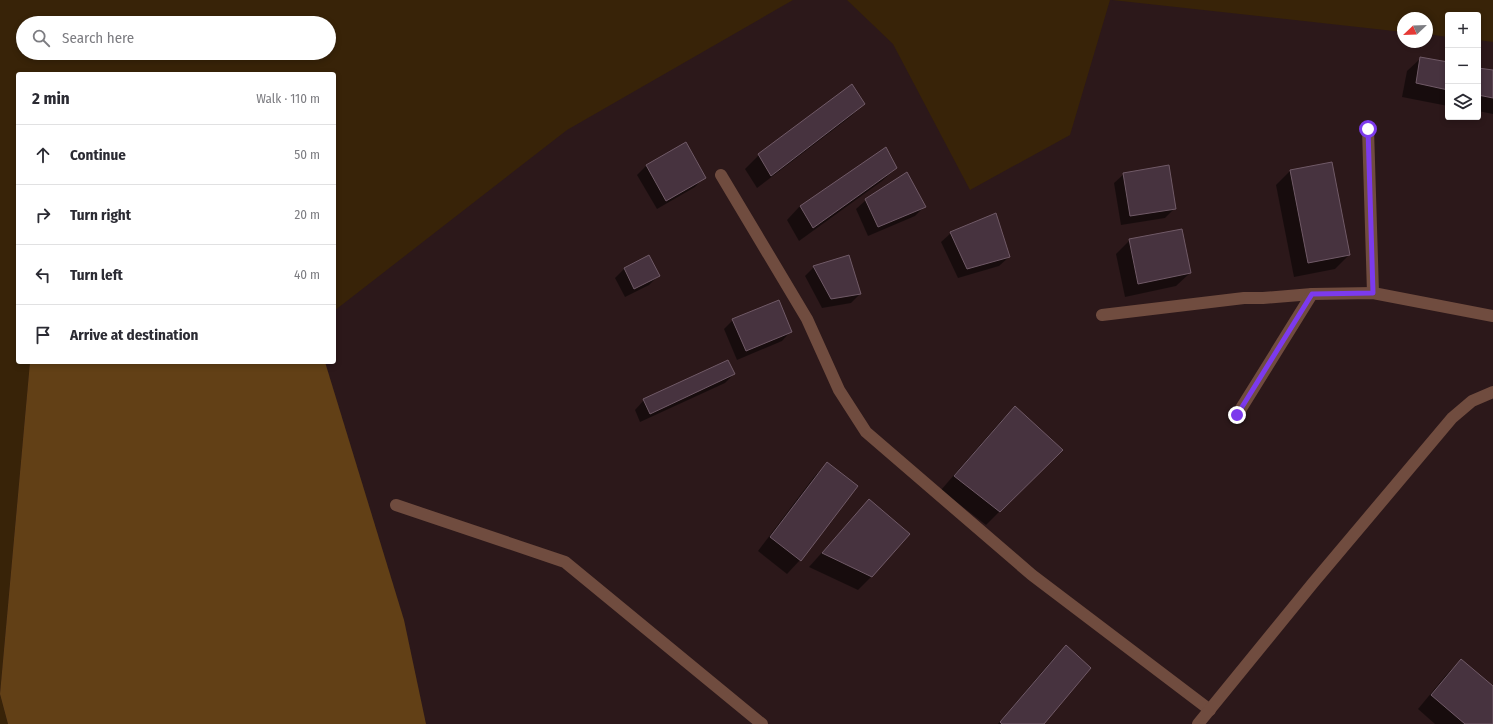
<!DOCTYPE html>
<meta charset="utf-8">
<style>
body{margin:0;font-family:"Fira Sans Condensed",sans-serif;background:#f7f7f7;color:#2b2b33}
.controls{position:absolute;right:12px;top:12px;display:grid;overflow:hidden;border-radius:4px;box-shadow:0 2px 6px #0003}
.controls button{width:36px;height:36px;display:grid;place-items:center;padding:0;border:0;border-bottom:1px solid #e1e1e2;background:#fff;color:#2b2b33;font:20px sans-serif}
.compass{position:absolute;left:1397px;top:12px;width:36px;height:36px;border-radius:50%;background:#fff;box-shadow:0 2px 6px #0003;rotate:247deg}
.stop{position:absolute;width:12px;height:12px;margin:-9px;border:3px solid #7c3aed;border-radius:50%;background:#fff}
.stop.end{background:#7c3aed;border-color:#fff;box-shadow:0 1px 4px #0008}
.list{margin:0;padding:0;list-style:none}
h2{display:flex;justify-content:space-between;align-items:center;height:52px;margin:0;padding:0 16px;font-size:17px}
h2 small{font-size:13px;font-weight:400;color:#7c7c81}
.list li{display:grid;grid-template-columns:26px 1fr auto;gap:12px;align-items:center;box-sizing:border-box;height:60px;padding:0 16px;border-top:1px solid #e1e1e2}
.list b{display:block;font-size:15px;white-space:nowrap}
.list em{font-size:13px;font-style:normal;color:#7c7c81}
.icon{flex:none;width:22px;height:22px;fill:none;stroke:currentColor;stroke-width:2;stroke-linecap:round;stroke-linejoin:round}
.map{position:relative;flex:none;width:1493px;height:724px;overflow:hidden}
.search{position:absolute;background:#fff;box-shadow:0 2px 6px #0003;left:16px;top:16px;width:320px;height:44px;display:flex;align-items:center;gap:10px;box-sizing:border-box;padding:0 14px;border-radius:22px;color:#7c7c81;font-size:15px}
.panel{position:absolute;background:#fff;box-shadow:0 2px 6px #0003;left:16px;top:72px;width:320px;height:292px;border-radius:4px}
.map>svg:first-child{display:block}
.green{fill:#382308;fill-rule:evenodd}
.forest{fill:#624016}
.shadow{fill:#0007}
.building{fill:#47333f;stroke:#705a67}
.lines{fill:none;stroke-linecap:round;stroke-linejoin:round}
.minor{stroke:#704c3f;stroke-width:12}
.route{stroke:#7c3aed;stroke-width:5}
</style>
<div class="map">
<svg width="1493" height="724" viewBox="0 0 1493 724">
<rect width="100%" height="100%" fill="#2c181a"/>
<g class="green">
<path d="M0,0H793L567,130L334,311V74H18V362H30L0,694L8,724H0ZM23,23H329V53H23Z"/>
<path d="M847,0H1110L1070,135L970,190L893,44Z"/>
<path d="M1112,0H1493V42L1478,40V15H1448V37L1427,34V18H1403V32Z"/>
</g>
<path class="forest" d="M30,362H325L404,620L426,724H8L0,694Z"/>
<g class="shadow">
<path d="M1421,58L1448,63V106L1402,97L1407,71Z"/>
<path d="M1478,69L1493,71V114L1478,111Z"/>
<path d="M864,104L850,117L757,188L745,169L759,155Z"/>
<path d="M1331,163L1349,255L1335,269L1294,277L1276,185L1290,171Z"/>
<path d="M646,166L704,177L695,187L657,209L637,175Z"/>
<path d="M896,168L882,181L799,241L787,220L800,206Z"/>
<path d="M1124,174L1175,208L1165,218L1121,225L1114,183Z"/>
<path d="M866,200L925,206L915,216L868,236L856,209Z"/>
<path d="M951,233L1009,257L999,266L958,278L941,242Z"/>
<path d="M1130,240L1190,273L1176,286L1125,297L1116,254Z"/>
<path d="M649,257L658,276L649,285L625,297L615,278L624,269Z"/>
<path d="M814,267L860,294L851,303L822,308L805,276Z"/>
<path d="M733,320L791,331L782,341L737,360L724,329Z"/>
<path d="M734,374L725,383L640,422L635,410L644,400Z"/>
<path d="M1015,407L1061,450L986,525L941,490L1001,421Z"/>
<path d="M827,463L800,560L787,574L758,551L814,477Z"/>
<path d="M869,500L872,576L858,590L809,567Z"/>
<path d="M1066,647L1042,724H998L1052,660Z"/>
<path d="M1461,660L1493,688V724H1435L1418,709L1447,674Z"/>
</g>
<g class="building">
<path d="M1420,57L1448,62V90L1416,83Z"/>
<path d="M1478,68L1493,70V98L1478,95Z"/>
<path d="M852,84L865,104L771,176L758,154Z"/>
<path d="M686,142L706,178L666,201L646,165Z"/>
<path d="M886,147L897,168L813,228L800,206Z"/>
<path d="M1332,162L1350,255L1308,263L1290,170Z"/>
<path d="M1169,165L1176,209L1130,216L1123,173Z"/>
<path d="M907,172L926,207L878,227L865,199Z"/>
<path d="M996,213L1010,257L967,269L950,232Z"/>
<path d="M1182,229L1191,273L1138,284L1129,239Z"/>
<path d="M649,255L660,276L634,289L624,268Z"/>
<path d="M849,255L861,294L831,299L813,266Z"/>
<path d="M779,300L792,332L746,351L732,319Z"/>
<path d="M728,360L735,374L650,414L643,399Z"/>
<path d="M1015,406L1063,450L1000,512L954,476Z"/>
<path d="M827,462L858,486L801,561L770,537Z"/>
<path d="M869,499L910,534L872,577L822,553Z"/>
<path d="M1066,645L1091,668L1044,724H1002L1000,722Z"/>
<path d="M1461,659L1493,686V724H1465L1431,695Z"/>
</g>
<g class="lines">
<g class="minor">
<path d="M1368,129L1373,293"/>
<path d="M721,175L807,319L839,390L866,432L1032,575L1210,710"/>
<path d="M1102,315L1244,298H1263L1312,294"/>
<path d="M1237,415L1312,294L1373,293L1493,316"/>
<path d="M396,505L565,562L762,724"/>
<path d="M1198,724L1313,583L1452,418L1472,401L1493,392"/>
</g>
</g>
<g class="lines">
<path class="route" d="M1237,415L1312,294L1373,293L1368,129"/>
</g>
</svg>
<div class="controls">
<button>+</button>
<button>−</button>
<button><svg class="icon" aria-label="layers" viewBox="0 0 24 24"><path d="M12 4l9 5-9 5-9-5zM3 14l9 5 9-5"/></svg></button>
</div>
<svg class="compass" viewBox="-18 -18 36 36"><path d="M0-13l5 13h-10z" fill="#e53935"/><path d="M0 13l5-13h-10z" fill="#7c7c81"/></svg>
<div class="stop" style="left:1368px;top:129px"></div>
<div class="stop end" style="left:1237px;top:415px"></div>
<div class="search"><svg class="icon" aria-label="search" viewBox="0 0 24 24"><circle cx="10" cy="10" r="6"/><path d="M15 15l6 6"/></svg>Search here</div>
<section class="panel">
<h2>2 min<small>Walk · 110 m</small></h2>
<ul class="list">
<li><svg class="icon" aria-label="ahead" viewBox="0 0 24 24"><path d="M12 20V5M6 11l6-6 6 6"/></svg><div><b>Continue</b></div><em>50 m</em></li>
<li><svg class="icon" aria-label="right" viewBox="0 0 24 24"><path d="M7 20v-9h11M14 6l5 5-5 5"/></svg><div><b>Turn right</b></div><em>20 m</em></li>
<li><svg class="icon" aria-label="left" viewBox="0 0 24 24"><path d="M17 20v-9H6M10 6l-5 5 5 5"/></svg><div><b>Turn left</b></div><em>40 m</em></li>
<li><svg class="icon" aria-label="arrive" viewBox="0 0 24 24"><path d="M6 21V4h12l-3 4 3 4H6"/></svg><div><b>Arrive at destination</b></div></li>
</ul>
</section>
</div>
